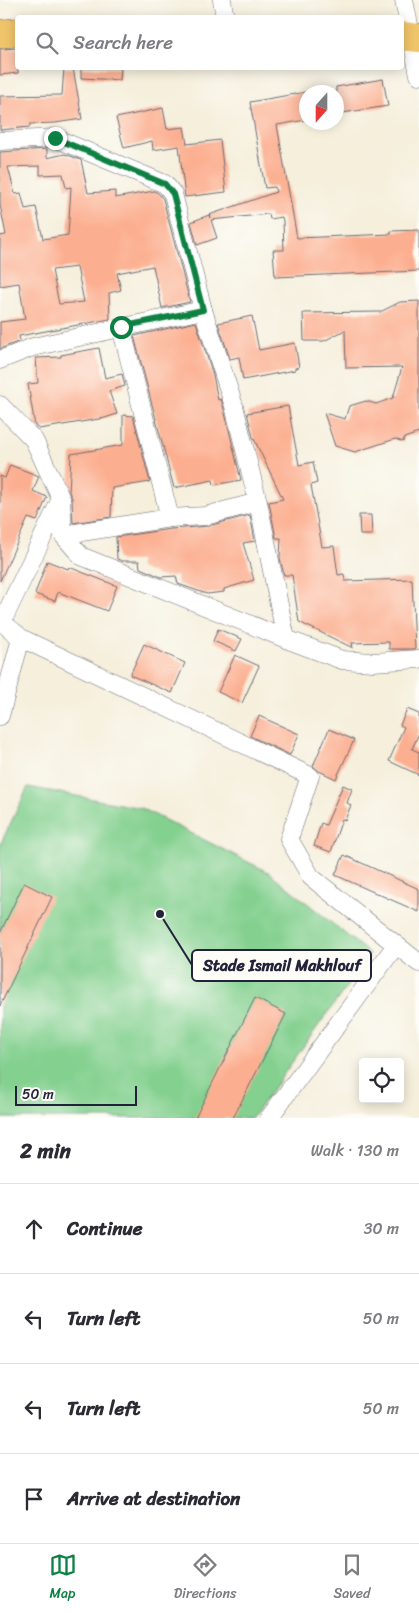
<!DOCTYPE html>
<meta charset="utf-8">
<style>
body{margin:0;font-family:Sriracha,sans-serif;background:#f7f7f7;color:#2b2b33}
.controls{position:absolute;right:15px;bottom:15px;display:grid;overflow:hidden;border-radius:5px;box-shadow:0 2px 12px #0003}
.controls button{width:45px;height:45px;display:grid;place-items:center;padding:0;border:0;border-bottom:1px solid #e1e1e2;background:#fff;color:#2b2b33;font:25px sans-serif}
.compass{position:absolute;left:299px;top:85px;width:45px;height:45px;border-radius:50%;background:#fff;box-shadow:0 2px 12px #0003;rotate:201deg}
.scale{position:absolute;left:15px;bottom:12px;width:122px;box-sizing:border-box;padding-left:5px;border:2px solid #22223b;border-top:0;font-size:14px;line-height:18px;white-space:nowrap;color:#22223b;-webkit-text-stroke:4px #fdfcf7;paint-order:stroke}
.stop{position:absolute;width:15px;height:15px;margin:-11px;border:4px solid #0b8043;border-radius:50%;background:#fff}
.stop.end{background:#0b8043;border-color:#fff;box-shadow:0 1px 5px #0008}
.list{margin:0;padding:0;list-style:none}
h2{display:flex;justify-content:space-between;align-items:center;height:65px;margin:0;padding:0 20px;font-size:21px}
h2 small{font-size:16px;font-weight:400;color:#7c7c81}
.list li{display:grid;grid-template-columns:32px 1fr auto;gap:15px;align-items:center;box-sizing:border-box;height:90px;padding:0 20px;border-top:1px solid #e1e1e2}
.list b{display:block;font-size:19px;white-space:nowrap}
.list em{font-size:16px;font-style:normal;color:#7c7c81}
.icon{flex:none;width:28px;height:28px;fill:none;stroke:currentColor;stroke-width:2;stroke-linecap:round;stroke-linejoin:round}
.map{position:relative;flex:none;width:419px;height:1118px;overflow:hidden}
.search{position:absolute;background:#fff;box-shadow:0 2px 12px #0003;left:15px;right:15px;top:15px;height:55px;display:flex;align-items:center;gap:12px;box-sizing:border-box;padding:0 18px;border-radius:5px;color:#7c7c81;font-size:19px}
.sheet{height:425px;background:#fff}
nav{display:flex;justify-content:space-around;align-items:center;box-sizing:border-box;height:70px;border-top:1px solid #e1e1e2;background:#fff;font-size:14px;color:#7c7c81}
nav a{display:grid;justify-items:center;gap:2px}
nav .on{color:#0b8043}
.map>svg:first-child{display:block}
.green{fill:#83d08f;stroke:#527965}
.building{fill:#fcaf90;fill-rule:evenodd}
.lines{fill:none;stroke-linecap:round;stroke-linejoin:round}
.street-casing{stroke:#6c6a73;stroke-width:19}
.primary-casing{stroke:#6c6a73;stroke-width:29}
.street{stroke:#fff;stroke-width:18}
.primary{stroke:#f0c469;stroke-width:28}
.route{stroke:#0b8043;stroke-width:6}
.leader{fill:none;stroke:#22223b;stroke-width:2}
.callout-dot{fill:#22223b;stroke:#fdfcf7;stroke-width:2}
.callout{fill:#fdfcf7;stroke:#22223b;stroke-width:2}
.callout-label{font-size:16px;text-anchor:middle;font-weight:bold;fill:#22223b}
</style>
<div class="map">
<svg width="419" height="1118" viewBox="0 0 419 1118">
<rect width="100%" height="100%" fill="#fdfcf7"/>
<filter id="ink" filterUnits="userSpaceOnUse"><feTurbulence type="fractalNoise" baseFrequency=".02" numOctaves="2"/><feDisplacementMap in="SourceGraphic" scale="10" xChannelSelector="R" yChannelSelector="G"/><feConvolveMatrix kernelMatrix="1 2 1 2 8 2 1 2 1" color-interpolation-filters="sRGB"/></filter>
<filter id="wash" filterUnits="userSpaceOnUse"><feTurbulence type="fractalNoise" baseFrequency=".0096" numOctaves="4" result="noise"/><feDisplacementMap in="SourceGraphic" scale="20" xChannelSelector="R" yChannelSelector="G"/><feGaussianBlur stdDeviation="1.12" result="paint"/><feColorMatrix in="noise" values="0 0 0 0 0 0 0 0 0 0 0 0 0 0 0 0 0 1.4 0 .05"/><feComposite in="paint" operator="in"/></filter>
<g filter="url(#wash)">
<rect width="100%" height="100%" fill="#f5efdc"/>
<path class="green" d="M28,787L141,808L270,873L370,954L252,1118H0V845Z"/>
<g id="blocks">
<g class="building">
<path d="M18,48V73L0,75V49Z"/>
<path d="M64,68H73L82,119L55,123L30,124V127L0,130V96L62,95Z"/>
<path d="M81,68H121L120,80L81,78Z"/>
<path d="M383,79L388,106L336,114V87Z"/>
<path d="M306,92V120L277,125L297,238L391,234V231L419,230V271L275,277L273,250H284L283,221L282,217L270,219L269,214L211,220L217,238L197,245L191,222L209,215L210,218L209,215L276,192L275,187L265,188L250,102Z"/>
<path d="M163,108L167,129L184,127L187,144L220,140L226,192L185,197L179,146L153,150L152,141L124,148L116,118Z"/>
<path d="M47,149V158L65,154L81,160L88,193L115,191V198L154,191L158,193L163,199L190,302L162,308L153,266L117,273L121,290L109,293L110,319L19,336L20,341L0,349V322L25,319L19,283L0,286V236L6,235L0,205V152ZM40,166V175L63,174L66,188L71,187L68,235L43,239L36,207L25,209L21,193L15,194L8,167ZM77,267L84,302L59,304L52,270Z"/>
<path d="M419,301V433L404,438L403,442L395,439L355,452L335,446L324,413L345,419L349,406L366,401L376,404L393,398L402,367L346,368L345,330L324,341H304L303,313L380,312L400,302Z"/>
<path d="M252,316L259,350L295,343L299,367L295,368V370L243,380L239,357L230,359L218,323Z"/>
<path d="M196,322L213,375L218,400L221,399L224,409L241,480L214,485L213,480L174,488L134,336Z"/>
<path d="M99,348L105,378L122,374L125,386L109,391L117,414L105,418L39,429L35,426L28,384L38,383L36,358L61,357V355Z"/>
<path d="M288,406L299,465L313,462L317,483L311,485L322,547L334,546L338,575L344,574L345,581L412,579L415,649H389V642L352,643L353,648L299,622L292,575H284L280,558L281,538H276L269,502L283,499L253,437L247,413Z"/>
<path d="M123,415L133,416L150,482L112,488L111,517L73,523L72,498L69,492L71,454L123,445Z"/>
<path d="M10,465L39,476L33,491L47,497L37,521L28,518L0,581V476L5,478Z"/>
<path d="M250,515L255,541L243,543L254,580L224,589V592L207,594L178,584L176,576L161,577L140,568L139,561H122L117,559L116,537L171,529L208,526Z"/>
<path d="M359,515H371L372,535H360Z"/>
<path d="M47,561L68,569L69,567L117,586L107,611L58,592L55,601L35,594Z"/>
<path d="M218,629L242,639L236,651L213,641Z"/>
<path d="M144,644L185,663L172,693L130,675Z"/>
<path d="M235,655L259,666L242,703L218,692Z"/>
<path d="M407,709L419,714V733L412,749L419,752V775L389,761L404,727L400,725Z"/>
<path d="M259,716L299,734L290,755L250,736Z"/>
<path d="M329,729L354,740L336,779L319,771L313,766Z"/>
<path d="M343,785L352,789L347,803L351,805L345,820L342,819L331,852L314,846L321,823L326,825Z"/>
<path d="M344,855L419,889V912L335,875Z"/>
<path d="M24,883L52,897L0,1006V933Z"/>
<path d="M255,998L286,1014L233,1118H195Z"/>
</g>
</g>
</g>
<g filter="url(#ink)">
<use href="#blocks" fill-opacity="0" stroke="#6c6a73" stroke-width="1"/>
<g class="lines">
<defs>
<g id="street">
<path d="M222,0L225,18"/>
<path d="M404,0L419,75"/>
<path d="M0,141L55,138L165,184L173,194L203,310L234,406L258,502L286,639"/>
<path d="M121,327L170,518"/>
<path d="M0,360L33,347L203,310"/>
<path d="M0,405L34,440L61,499L63,535L81,556L286,639L342,660L373,662L419,659"/>
<path d="M61,499L2,622L21,638L310,776L289,839L311,877L419,963"/>
<path d="M63,535L170,518L205,516L258,502"/>
<path d="M0,716L21,638"/>
<path d="M269,1118L396,945"/>
</g>
<g id="primary">
<path d="M0,34L18,32"/>
<path d="M402,36L419,38"/>
</g>
</defs>
<use href="#street" class="street-casing"/>
<use href="#primary" class="primary-casing"/>
<use href="#street" class="street"/>
<use href="#primary" class="primary"/>
</g>
</g>
<g class="lines" filter="url(#ink)">
<path class="route" d="M55,138L165,184L173,194L203,310L121,327"/>
</g>
<path class="leader" d="M160 914L192 965"/>
<circle class="callout-dot" cx="160" cy="914" r="5"/>
<rect class="callout" x="192" y="950" width="179" height="31" rx="5"/>
<g class="callout-label">
<text x="282" y="971">Stade Ismail Makhlouf</text>
</g>
</svg>
<div class="controls">
<button><svg class="icon" aria-label="locate" viewBox="0 0 24 24"><circle cx="12" cy="12" r="6"/><path d="M12 2v4M12 18v4M2 12h4M18 12h4"/></svg></button>
</div>
<svg class="compass" viewBox="-18 -18 36 36"><path d="M0-13l5 13h-10z" fill="#e53935"/><path d="M0 13l5-13h-10z" fill="#7c7c81"/></svg>
<div class="scale">50 m</div>
<div class="stop" style="left:121px;top:327px"></div>
<div class="stop end" style="left:55px;top:138px"></div>
<div class="search"><svg class="icon" aria-label="search" viewBox="0 0 24 24"><circle cx="10" cy="10" r="6"/><path d="M15 15l6 6"/></svg>Search here</div>
</div>
<section class="sheet">
<h2>2 min<small>Walk · 130 m</small></h2>
<ul class="list">
<li><svg class="icon" aria-label="ahead" viewBox="0 0 24 24"><path d="M12 20V5M6 11l6-6 6 6"/></svg><div><b>Continue</b></div><em>30 m</em></li>
<li><svg class="icon" aria-label="left" viewBox="0 0 24 24"><path d="M17 20v-9H6M10 6l-5 5 5 5"/></svg><div><b>Turn left</b></div><em>50 m</em></li>
<li><svg class="icon" aria-label="left" viewBox="0 0 24 24"><path d="M17 20v-9H6M10 6l-5 5 5 5"/></svg><div><b>Turn left</b></div><em>50 m</em></li>
<li><svg class="icon" aria-label="arrive" viewBox="0 0 24 24"><path d="M6 21V4h12l-3 4 3 4H6"/></svg><div><b>Arrive at destination</b></div></li>
</ul>
</section>
<nav>
<a class="on"><svg class="icon" aria-label="map" viewBox="0 0 24 24"><path d="M3 6l6-2 6 2 6-2v14l-6 2-6-2-6 2zM9 4v14M15 6v14"/></svg>Map</a>
<a><svg class="icon" aria-label="directions" viewBox="0 0 24 24"><path d="M12 3l9 9-9 9-9-9zM9 14v-3h6M13 9l2 2-2 2"/></svg>Directions</a>
<a><svg class="icon" aria-label="saved" viewBox="0 0 24 24"><path d="M7 4h10v16l-5-4-5 4z"/></svg>Saved</a>
</nav>
